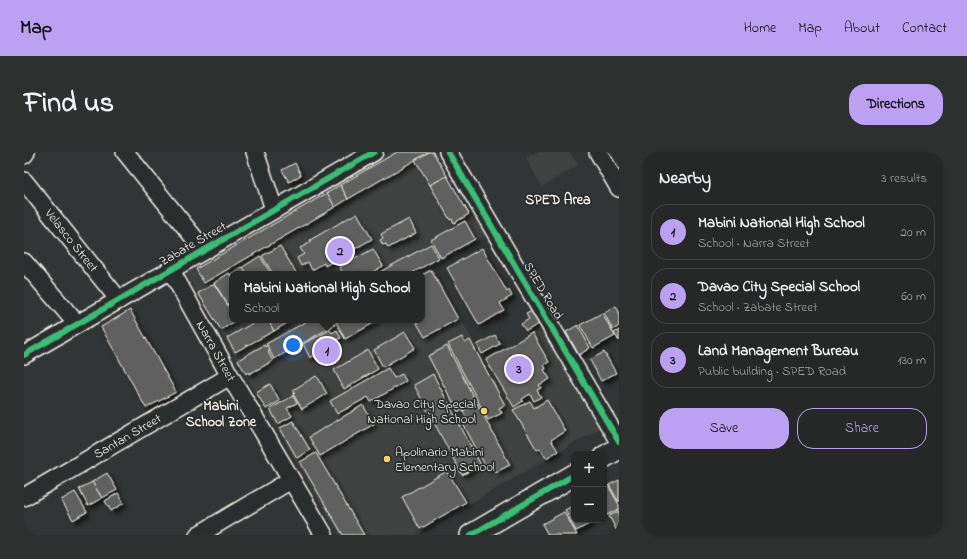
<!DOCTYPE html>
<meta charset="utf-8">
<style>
body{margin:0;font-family:"Indie Flower",sans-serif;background:#2e3030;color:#f1f3f6}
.controls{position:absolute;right:12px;bottom:12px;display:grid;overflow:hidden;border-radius:8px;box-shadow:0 1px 3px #0004}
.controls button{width:36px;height:36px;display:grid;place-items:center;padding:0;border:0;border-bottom:1px solid #424445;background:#262828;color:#f1f3f6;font:20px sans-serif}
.you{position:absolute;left:269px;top:193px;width:14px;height:14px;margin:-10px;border:3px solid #fff;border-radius:50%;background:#1a73e8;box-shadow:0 0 0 6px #1a73e833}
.badge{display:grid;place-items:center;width:26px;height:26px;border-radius:50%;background:#bca0f2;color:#111;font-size:13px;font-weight:700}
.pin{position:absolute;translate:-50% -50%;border:2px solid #fff;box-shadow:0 1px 4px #0006}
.popup{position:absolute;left:205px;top:119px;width:196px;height:52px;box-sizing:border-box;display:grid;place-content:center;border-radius:8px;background:#262828;filter:drop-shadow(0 1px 3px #0005);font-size:13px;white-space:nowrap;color:#a4a6a8}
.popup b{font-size:15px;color:#f1f3f6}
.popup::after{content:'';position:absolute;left:50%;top:100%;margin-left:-8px;border:8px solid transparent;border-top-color:#262828}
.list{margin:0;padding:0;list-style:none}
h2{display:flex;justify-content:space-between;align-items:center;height:52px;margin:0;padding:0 16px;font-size:17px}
h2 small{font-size:13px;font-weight:400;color:#a4a6a8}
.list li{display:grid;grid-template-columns:26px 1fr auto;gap:12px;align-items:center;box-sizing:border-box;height:56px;margin:0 8px 8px;padding:0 8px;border:1px solid #424445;border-radius:16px}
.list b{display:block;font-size:15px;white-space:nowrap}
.list p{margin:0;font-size:13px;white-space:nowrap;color:#a4a6a8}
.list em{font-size:13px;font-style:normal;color:#a4a6a8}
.actions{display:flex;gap:8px;padding:12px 16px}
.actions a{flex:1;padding:9px 0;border:1px solid #bca0f2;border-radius:16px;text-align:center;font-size:14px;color:#bca0f2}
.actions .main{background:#bca0f2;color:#111}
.map{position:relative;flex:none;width:595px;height:383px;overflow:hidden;border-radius:16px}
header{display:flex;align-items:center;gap:24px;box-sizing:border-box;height:56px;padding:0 20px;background:#bca0f2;color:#111}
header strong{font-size:19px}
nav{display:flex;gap:22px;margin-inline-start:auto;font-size:14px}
.intro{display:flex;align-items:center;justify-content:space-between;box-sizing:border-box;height:96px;padding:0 24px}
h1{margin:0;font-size:28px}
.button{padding:10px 18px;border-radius:16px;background:#bca0f2;color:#111;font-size:14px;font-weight:700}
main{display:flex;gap:24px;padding:0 24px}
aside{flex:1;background:#262828;border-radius:16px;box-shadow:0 1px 3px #0004}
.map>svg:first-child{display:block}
.built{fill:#404242;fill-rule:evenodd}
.building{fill:#5f605f;stroke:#f4f1e8;filter:url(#shadow)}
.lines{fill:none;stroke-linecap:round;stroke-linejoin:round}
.minor-casing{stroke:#f4f1e8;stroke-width:20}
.major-casing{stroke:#f4f1e8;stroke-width:24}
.minor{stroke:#2a2d2e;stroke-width:17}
.major{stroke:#2a2d2e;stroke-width:21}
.cycleway-casing{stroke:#2a2d2e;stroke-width:8}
.cycleway{stroke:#3abd76;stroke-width:6}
.poi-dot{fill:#ffd166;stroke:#2a2d2e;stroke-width:1.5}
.labels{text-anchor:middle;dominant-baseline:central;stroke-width:3.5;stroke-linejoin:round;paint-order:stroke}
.street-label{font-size:13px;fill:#f4f1e8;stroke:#2a2d2e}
.poi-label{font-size:13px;fill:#f4f1e8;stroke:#2a2d2e;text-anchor:end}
.neighbourhood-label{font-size:14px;font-weight:bold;fill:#f4f1e8;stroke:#2a2d2e}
</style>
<header>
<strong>Map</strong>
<nav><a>Home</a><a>Map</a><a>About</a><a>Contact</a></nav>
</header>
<div class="intro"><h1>Find us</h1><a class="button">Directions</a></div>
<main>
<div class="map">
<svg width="595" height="383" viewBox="0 0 595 383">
<defs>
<filter id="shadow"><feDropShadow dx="3.5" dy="3.5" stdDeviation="2" flood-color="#0009"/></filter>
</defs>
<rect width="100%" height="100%" fill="#323535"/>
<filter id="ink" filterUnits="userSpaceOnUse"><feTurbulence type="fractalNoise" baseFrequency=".025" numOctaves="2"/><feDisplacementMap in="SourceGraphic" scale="8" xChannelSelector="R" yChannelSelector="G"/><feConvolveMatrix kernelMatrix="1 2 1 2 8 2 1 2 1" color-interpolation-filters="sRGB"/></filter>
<g filter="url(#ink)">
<g class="built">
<path d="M368,0H415L464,83L407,115L460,208L517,175L576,276L392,383H315L161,120ZM208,122H398V168H208Z"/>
<path d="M512,0H546L554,13L518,35L502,6Z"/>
</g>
<g class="building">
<path d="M373,0H405L324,47L316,33Z"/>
<path d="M405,0H409L423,24L406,33L391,8Z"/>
<path d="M271,11L277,23L265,30L258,18Z"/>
<path d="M423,24L445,62L430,71L428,67L426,68L406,33Z"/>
<path d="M316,33L324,47L311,55L303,41Z"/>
<path d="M303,41L311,55L180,131L172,117Z"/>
<path d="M333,61L348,87L301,114L300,111L288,118L284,110L277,114L273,106L280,102L276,96L287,90L286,88Z"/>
<path d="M385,67L392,81L364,96L362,92L359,93L356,88L359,86L357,82Z"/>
<path d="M441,69L451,87L417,106L407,88Z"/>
<path d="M407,92L415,106L386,122H352Z"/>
<path d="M256,94L273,122H249L238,104Z"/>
<path d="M458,96L483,140L485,138L488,144L476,151L480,158L455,173L423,116Z"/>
<path d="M349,97L359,114L345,122H319L316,115Z"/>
<path d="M236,104L247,122H224L219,115Z"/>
<path d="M218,115L223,122H208V126L206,123Z"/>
<path d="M407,118L434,167L401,185L391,168H398V123Z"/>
<path d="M205,121L208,127V159L190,131Z"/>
<path d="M190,132L208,160V168H213L197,178L174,141Z"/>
<path d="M592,154L595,160V174L589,178L580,161Z"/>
<path d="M106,158L152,240L122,256L77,175Z"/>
<path d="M508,159L515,172L502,179L497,172L505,167L502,162Z"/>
<path d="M578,161L591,184L569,196L556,173Z"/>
<path d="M234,168H244L250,179L211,200L203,186Z"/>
<path d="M244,168H268L250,179Z"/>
<path d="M285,168H308L311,173L250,207L242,192Z"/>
<path d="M316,168H355L321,187L312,170Z"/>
<path d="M554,173L566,196L555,203L542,180Z"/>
<path d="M306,178L308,181L313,178L317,186L312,188L314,191L286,206L279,192Z"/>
<path d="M595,178V189L590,181Z"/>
<path d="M381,180L391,196L359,215L350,198Z"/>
<path d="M508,181L525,210L520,213L522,217L520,218L526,227L515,233L517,236L513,238L517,245L510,249L506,242L498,247L499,249L490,255L462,208Z"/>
<path d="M471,183L476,192L458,202L453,193Z"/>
<path d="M438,185L441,191L446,188L481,253L475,256L478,261L464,268L424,192Z"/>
<path d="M240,193L241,195L243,193L246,199L244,200L249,209L225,222L224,220L222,222L214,208Z"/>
<path d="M423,194L452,250L434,260L404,204Z"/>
<path d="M344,198L354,217L320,237L310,218Z"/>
<path d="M580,200L592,221L577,229L566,208Z"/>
<path d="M364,216L370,226L378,222L382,229L347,250L344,245L313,262L306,249Z"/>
<path d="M409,222L457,313L438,323L390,233Z"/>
<path d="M292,224L295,227L303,242L278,257L269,242L271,241L269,238Z"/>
<path d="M246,232L256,249L242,257L232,240Z"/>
<path d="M269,244L273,251L263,256L268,264L254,272L246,257Z"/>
<path d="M523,248L541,279L527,288L534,299L522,306L516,296L513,298L489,258L506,249L510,256Z"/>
<path d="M453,251L486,313L472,320L469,314L463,317L437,268L442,265L439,259Z"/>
<path d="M339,253L350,272L296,304L285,285Z"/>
<path d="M269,269L286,298L273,306L256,276Z"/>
<path d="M292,301L340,383H319L276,310Z"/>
<path d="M423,319L442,350L396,377L378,345Z"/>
<path d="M83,321L93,338L78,346L68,330Z"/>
<path d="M595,328V350L585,333Z"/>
<path d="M68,330L78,346L64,354L55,337Z"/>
<path d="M584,333L595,353V357L583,363L580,359V335Z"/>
<path d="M51,340L63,360L49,368L37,348Z"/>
<path d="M94,341L100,351L87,359L81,349Z"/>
<path d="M550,353V368H565L567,371L552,379L541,358Z"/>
<path d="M595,359V383L585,364Z"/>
<path d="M540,360L553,383H524L518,372Z"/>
</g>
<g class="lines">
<defs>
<g id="minor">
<path d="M101,0L180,98"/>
<path d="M231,0L250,57"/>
<path d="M424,0L595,290"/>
<path d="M574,0L595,36"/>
<path d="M0,3L2,0"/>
<path id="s1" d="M0,29L95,148"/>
<path d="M0,110L53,172"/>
<path id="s2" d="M146,117L206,224L300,383"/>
<path d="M0,203L350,0"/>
<path id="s3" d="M0,345L206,224"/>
<path d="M174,383L267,328"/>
</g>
<g id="major">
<path d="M580,305L595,296"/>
<path d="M447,383L550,323"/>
</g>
</defs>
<use href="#minor" class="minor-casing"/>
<use href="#major" class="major-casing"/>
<use href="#minor" class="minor"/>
<use href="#major" class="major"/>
<defs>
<g id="cycleway">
<path d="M424,0L595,290"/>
<path d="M0,203L350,0"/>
<path d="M447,383L550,323"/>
</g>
</defs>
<use href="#cycleway" class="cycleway-casing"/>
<use href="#cycleway" class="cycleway"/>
</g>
</g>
<g class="poi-dot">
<circle cx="460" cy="259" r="4"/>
<circle cx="363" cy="307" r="4"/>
</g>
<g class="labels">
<g class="street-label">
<text stroke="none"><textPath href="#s1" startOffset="76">Velasco Street</textPath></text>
<text transform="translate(169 92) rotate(-30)">Zabate Street</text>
<text transform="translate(519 139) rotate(59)">SPED Road</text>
<text stroke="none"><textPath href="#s2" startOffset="94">Narra Street</textPath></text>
<text stroke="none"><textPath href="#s3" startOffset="120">Santan Street</textPath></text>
</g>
<g class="poi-label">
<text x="452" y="252">Davao City Special<tspan x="452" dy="15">National High School</tspan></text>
<text x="371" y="300" text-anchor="start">Apolinario Mabini<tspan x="371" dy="15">Elementary School</tspan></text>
</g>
<g class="neighbourhood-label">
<text x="534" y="48">SPED Area</text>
<text x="197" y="254">Mabini<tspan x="197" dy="16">School Zone</tspan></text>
</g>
</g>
</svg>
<div class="controls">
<button>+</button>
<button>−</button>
</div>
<div class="you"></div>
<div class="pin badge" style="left:303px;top:199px">1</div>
<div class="popup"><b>Mabini National High School</b>School</div>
<div class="pin badge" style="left:316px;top:99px">2</div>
<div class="pin badge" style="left:495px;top:217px">3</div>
</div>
<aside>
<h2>Nearby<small>3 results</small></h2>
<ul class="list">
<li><span class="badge">1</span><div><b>Mabini National High School</b><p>School · Narra Street</p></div><em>20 m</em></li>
<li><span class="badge">2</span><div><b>Davao City Special School</b><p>School · Zabate Street</p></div><em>60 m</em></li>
<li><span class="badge">3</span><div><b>Land Management Bureau</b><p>Public building · SPED Road</p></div><em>130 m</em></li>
</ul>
<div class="actions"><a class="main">Save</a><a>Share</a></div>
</aside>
</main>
